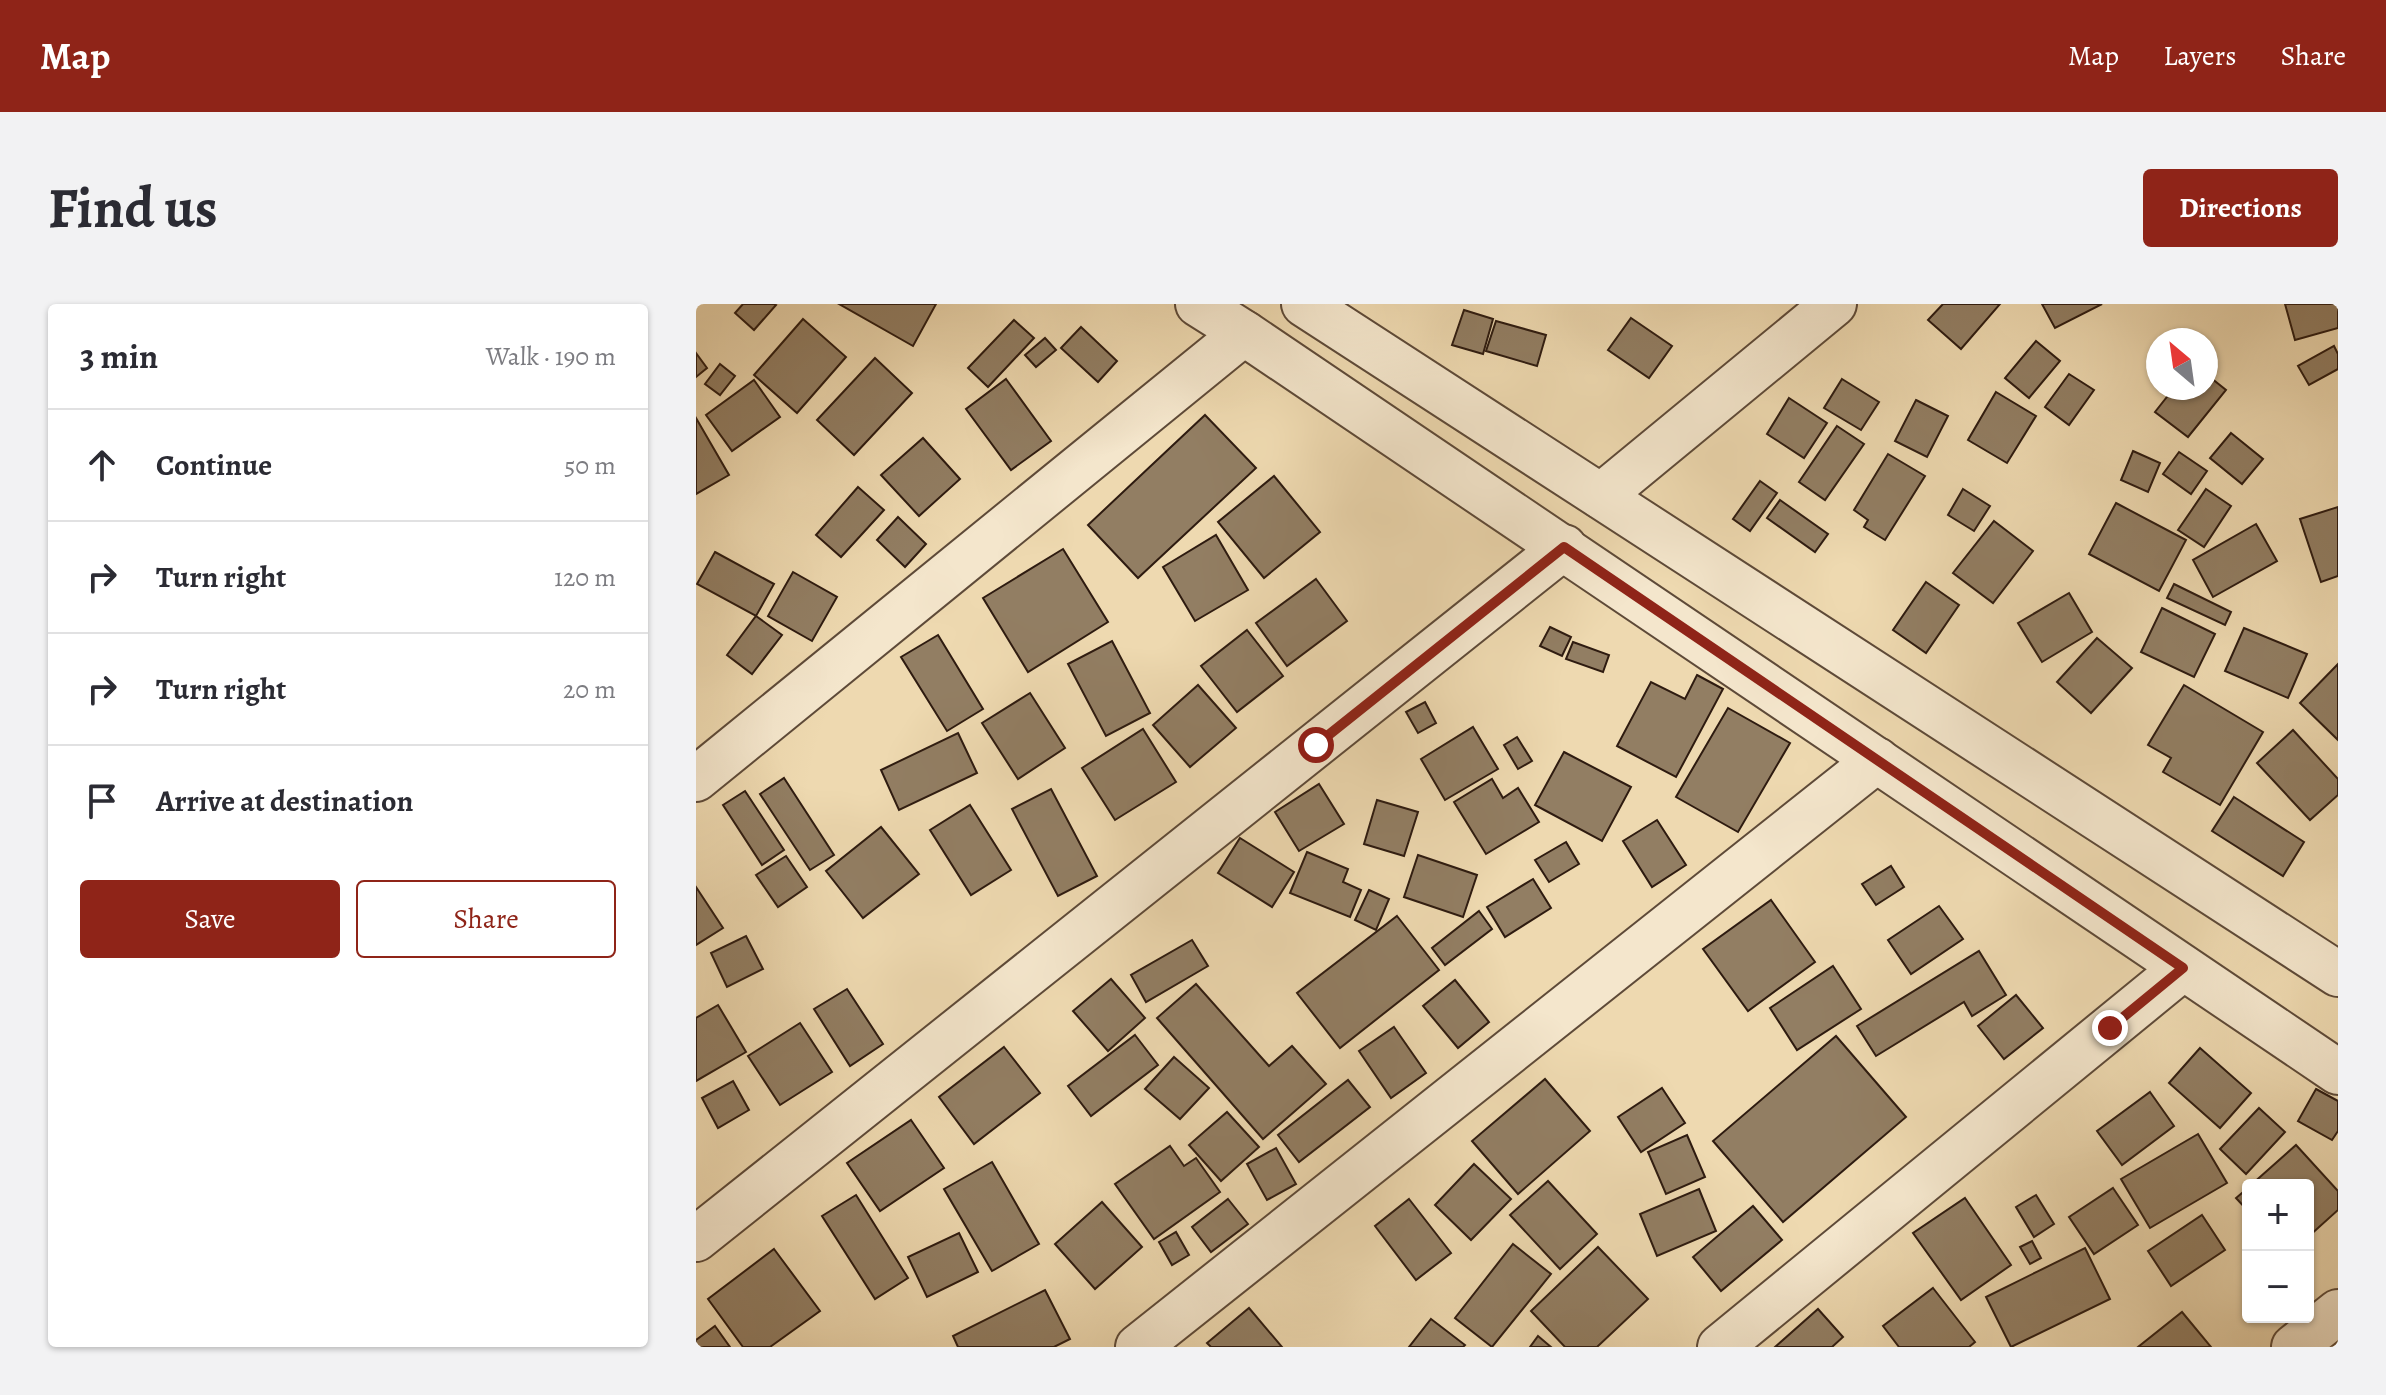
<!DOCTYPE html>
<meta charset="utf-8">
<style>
body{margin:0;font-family:Alegreya,serif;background:#f2f2f3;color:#2b2b33}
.controls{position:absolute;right:24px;bottom:24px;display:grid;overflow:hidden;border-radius:8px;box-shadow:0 2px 6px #0004}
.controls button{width:72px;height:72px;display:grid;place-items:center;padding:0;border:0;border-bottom:2px solid #e1e1e2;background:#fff;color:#2b2b33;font:40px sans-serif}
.compass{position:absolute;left:1450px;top:24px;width:72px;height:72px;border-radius:50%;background:#fff;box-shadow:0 2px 6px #0004;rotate:331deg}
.stop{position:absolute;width:24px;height:24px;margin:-18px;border:6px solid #8f2418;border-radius:50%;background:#fff}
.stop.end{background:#8f2418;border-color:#fff;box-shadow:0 2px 8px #0008}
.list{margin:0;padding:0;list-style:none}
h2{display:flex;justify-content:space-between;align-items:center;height:104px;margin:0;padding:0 32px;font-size:34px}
h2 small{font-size:26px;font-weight:400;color:#7c7c81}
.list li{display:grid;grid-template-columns:52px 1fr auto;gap:24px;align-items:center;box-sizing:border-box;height:112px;padding:0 32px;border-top:2px solid #e1e1e2}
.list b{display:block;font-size:30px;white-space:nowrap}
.list em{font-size:26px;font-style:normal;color:#7c7c81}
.actions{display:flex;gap:16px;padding:24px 32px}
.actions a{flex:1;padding:18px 0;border:2px solid #8f2418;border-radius:8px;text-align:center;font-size:28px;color:#8f2418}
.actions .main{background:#8f2418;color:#fff}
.icon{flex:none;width:44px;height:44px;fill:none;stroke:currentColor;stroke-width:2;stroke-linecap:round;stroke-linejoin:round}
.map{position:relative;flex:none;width:1642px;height:1043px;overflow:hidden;border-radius:8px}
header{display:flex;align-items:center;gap:48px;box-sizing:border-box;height:112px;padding:0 40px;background:#8f2418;color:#fff}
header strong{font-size:38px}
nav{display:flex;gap:44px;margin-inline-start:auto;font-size:28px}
.intro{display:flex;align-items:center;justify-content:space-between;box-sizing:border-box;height:192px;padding:0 48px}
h1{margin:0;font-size:56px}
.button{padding:20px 36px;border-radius:8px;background:#8f2418;color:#fff;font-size:28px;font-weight:700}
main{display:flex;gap:48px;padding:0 48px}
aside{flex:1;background:#fff;border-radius:8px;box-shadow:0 2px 6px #0004}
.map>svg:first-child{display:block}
.building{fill:#927e63;stroke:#2e1b10;stroke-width:2}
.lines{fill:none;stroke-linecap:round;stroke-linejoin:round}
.street-casing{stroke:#5e4a38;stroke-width:48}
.street{stroke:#f4e6cc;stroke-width:44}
.route{stroke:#8f2418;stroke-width:10}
</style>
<header>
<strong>Map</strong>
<nav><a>Map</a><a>Layers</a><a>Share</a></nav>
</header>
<div class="intro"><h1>Find us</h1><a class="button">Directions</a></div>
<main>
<aside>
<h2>3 min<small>Walk · 190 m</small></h2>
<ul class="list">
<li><svg class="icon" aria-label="ahead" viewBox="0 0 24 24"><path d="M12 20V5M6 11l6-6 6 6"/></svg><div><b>Continue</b></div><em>50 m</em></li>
<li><svg class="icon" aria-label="right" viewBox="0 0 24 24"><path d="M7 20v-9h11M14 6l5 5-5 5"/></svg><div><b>Turn right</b></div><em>120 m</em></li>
<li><svg class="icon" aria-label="right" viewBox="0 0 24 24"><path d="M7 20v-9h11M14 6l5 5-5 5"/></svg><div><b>Turn right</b></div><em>20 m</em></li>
<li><svg class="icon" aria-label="arrive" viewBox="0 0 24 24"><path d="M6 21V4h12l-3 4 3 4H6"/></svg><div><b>Arrive at destination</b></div></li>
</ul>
<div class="actions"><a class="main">Save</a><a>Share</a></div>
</aside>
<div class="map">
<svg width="1642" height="1043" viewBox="0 0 1642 1043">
<rect width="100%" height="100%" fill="#eed9b0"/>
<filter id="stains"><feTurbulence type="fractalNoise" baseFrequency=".0025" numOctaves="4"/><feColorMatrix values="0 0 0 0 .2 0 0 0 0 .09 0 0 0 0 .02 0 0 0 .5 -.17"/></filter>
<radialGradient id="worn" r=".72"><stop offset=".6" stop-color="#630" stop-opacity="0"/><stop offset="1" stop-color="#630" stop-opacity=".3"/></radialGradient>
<g class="building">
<path d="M47,0H78L80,1L58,26L39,9Z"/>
<path d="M143,0H240L217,42Z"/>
<path d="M1247,0H1304L1265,45L1232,16Z"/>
<path d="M1346,0H1406L1359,24Z"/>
<path d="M1589,0H1642V24L1599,36Z"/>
<path d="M768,6L797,15L787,50L756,41Z"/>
<path d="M935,14L976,42L953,74L912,46Z"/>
<path d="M107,15L150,53L101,109L58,71Z"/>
<path d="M318,16L338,34L292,83L272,64Z"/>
<path d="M800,17L850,31L841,62L790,47Z"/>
<path d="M385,23L421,57L402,78L365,44Z"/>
<path d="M349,34L360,46L340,63L329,51Z"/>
<path d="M1340,37L1364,57L1333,94L1309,74Z"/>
<path d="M1638,42L1642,50V65L1613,81L1602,62Z"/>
<path d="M0,49L11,64L0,73Z"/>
<path d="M179,54L216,89L158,151L121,116Z"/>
<path d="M24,60L39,72L24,91L9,80Z"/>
<path d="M1373,70L1398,86L1373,121L1349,103Z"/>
<path d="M1510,70L1530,86L1492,133L1459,108L1478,84H1510Z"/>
<path d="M310,75L355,137L315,166L270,105Z"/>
<path d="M1146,75L1183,98L1165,126L1128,104Z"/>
<path d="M58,76L84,113L36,147L10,111Z"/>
<path d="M1300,88L1340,112L1311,159L1272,136Z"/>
<path d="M1093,94L1131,119L1108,154L1071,130Z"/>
<path d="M1220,96L1252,112L1231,153L1199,137Z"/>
<path d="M509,111L560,164L442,274L392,221Z"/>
<path d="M0,114L33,171L0,190Z"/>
<path d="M1141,122L1168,140L1129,196L1103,178Z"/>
<path d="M1535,129L1567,155L1546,180L1514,154Z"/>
<path d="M227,134L264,175L223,212L185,171Z"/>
<path d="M1437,147L1464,159L1452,188L1425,176Z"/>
<path d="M1483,148L1511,167L1495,190L1467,170Z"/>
<path d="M1192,150L1229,172L1189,236L1168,223L1172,216L1158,206Z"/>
<path d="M578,172L624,228L568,274L522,218Z"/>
<path d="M1064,177L1081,189L1054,227L1037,215Z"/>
<path d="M162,183L188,206L145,253L120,231Z"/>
<path d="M1267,185L1294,202L1278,227L1252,211Z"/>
<path d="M1510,185L1535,202L1508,243L1482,226Z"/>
<path d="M1084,196L1132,230L1119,248L1071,214Z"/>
<path d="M1420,199L1490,236L1463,287L1393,250Z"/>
<path d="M1642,203V272L1625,278L1604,215Z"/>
<path d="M202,213L230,240L209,263L181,236Z"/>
<path d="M1298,217L1337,247L1297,299L1257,269Z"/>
<path d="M1560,220L1581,257L1517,293L1497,256Z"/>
<path d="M520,231L552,286L499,317L467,263Z"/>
<path d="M367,245L412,318L332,368L287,294Z"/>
<path d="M19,248L78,280L60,312L1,280Z"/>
<path d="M97,268L141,293L116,337L72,312Z"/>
<path d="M620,275L651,317L591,362L560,319Z"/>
<path d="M1230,278L1263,301L1230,349L1197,326Z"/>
<path d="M1478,280L1535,308L1529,321L1471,294Z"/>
<path d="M1373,289L1396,328L1346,358L1322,319Z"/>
<path d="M1466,304L1519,330L1498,373L1445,348Z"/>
<path d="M60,312L86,331L56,370L31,351Z"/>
<path d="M854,323L875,333L866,352L844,342Z"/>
<path d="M1548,324L1611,350L1592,394L1529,367Z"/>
<path d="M551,326L587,372L541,408L505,362Z"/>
<path d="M242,331L287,405L251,427L205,353Z"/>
<path d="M1401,334L1436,364L1395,409L1361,378Z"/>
<path d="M416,337L454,409L410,432L372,360Z"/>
<path d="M877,338L913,351L907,368L870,355Z"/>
<path d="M1642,360V436L1604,399Z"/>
<path d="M1001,371L1027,385L980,473L921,442L955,378L989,395Z"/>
<path d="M502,381L540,424L494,463L457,421Z"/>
<path d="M1488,381L1567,428L1524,501L1467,468L1475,454L1452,441Z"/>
<path d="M334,389L369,444L322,475L286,419Z"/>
<path d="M729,398L740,419L722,429L710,408Z"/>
<path d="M1032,404L1094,439L1042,528L980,493Z"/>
<path d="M777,423L802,465L749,496L725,455Z"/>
<path d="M447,425L480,478L419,516L386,464Z"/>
<path d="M1597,426L1642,475V491L1614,516L1561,459Z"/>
<path d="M262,429L281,469L203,506L185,466Z"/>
<path d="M821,433L836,457L822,465L808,441Z"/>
<path d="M868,448L935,483L906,537L839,501Z"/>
<path d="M88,474L138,551L114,566L64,490Z"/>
<path d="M796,475L807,494L822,484L843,518L790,550L758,498Z"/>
<path d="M623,480L648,520L603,547L579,508Z"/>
<path d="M355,485L401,572L362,592L316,505Z"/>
<path d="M49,487L88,546L66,561L27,501Z"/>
<path d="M1538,493L1608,538L1587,572L1516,527Z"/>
<path d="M681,496L722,508L708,552L668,540Z"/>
<path d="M274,501L315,566L275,591L234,526Z"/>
<path d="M961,516L990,561L956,583L927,537Z"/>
<path d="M185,523L223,570L167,614L130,567Z"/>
<path d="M544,534L598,568L576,603L522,569Z"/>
<path d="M870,538L883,560L853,578L839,556Z"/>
<path d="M611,548L652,565L647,578L665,586L654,613L594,589Z"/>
<path d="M722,551L781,571L767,613L708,593Z"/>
<path d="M90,552L111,583L82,603L60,571Z"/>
<path d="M1195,562L1208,583L1180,601L1166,580Z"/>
<path d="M837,575L855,604L809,633L791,603Z"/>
<path d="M0,583L27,624L0,641Z"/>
<path d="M673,586L693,595L680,626L659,616Z"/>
<path d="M1075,596L1119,658L1052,707L1007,645Z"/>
<path d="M1243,602L1267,635L1215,670L1192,636Z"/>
<path d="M783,607L796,625L749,661L736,644Z"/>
<path d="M701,612L743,666L644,744L601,689Z"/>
<path d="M50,632L67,665L31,683L15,649Z"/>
<path d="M496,636L512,662L450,698L435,671Z"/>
<path d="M1283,647L1310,691L1276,712L1268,698L1180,752L1161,722Z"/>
<path d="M1137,662L1165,705L1101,746L1074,704Z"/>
<path d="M415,675L449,714L412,747L377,707Z"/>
<path d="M759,676L793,718L762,744L727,702Z"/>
<path d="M500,680L573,762L596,742L630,780L567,835L461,714Z"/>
<path d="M151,685L187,740L154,762L118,705Z"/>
<path d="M1320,691L1347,724L1308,755L1282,722Z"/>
<path d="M22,701L50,748L0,777V714Z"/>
<path d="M104,719L136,768L84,801L52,752Z"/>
<path d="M698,723L730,769L695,794L663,747Z"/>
<path d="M439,731L462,761L395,812L372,782Z"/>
<path d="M1140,732L1210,813L1087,918L1017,837Z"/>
<path d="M308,743L344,789L278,840L243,793Z"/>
<path d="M1504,744L1555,789L1524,824L1473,779Z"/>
<path d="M478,753L513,784L484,815L449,785Z"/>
<path d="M849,775L894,827L822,890L776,837Z"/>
<path d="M652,776L674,803L603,858L582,831Z"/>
<path d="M37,777L53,806L22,824L6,794Z"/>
<path d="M966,784L989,819L945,848L922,813Z"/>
<path d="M1620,785L1642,797V827L1636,836L1602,817Z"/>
<path d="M1454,788L1478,822L1426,861L1401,827Z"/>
<path d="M1563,804L1589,828L1550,870L1524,845Z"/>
<path d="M531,808L563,843L525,877L493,841Z"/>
<path d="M215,816L248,864L184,907L151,859Z"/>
<path d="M1502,830L1531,879L1454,924L1425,875Z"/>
<path d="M991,831L1009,873L970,890L952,848Z"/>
<path d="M1600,841L1642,887V906L1612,933V881H1555Z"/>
<path d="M474,842L488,862L500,854L524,888L458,935L419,880Z"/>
<path d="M580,844L600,880L571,896L551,860Z"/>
<path d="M296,858L343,940L296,967L248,885Z"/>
<path d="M778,860L815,895L775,936L739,901Z"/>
<path d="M852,877L901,930L864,965L814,911Z"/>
<path d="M1417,884L1442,921L1398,950L1373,913Z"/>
<path d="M1552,884V907L1540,894Z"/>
<path d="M1003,885L1020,927L961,952L944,910Z"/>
<path d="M160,891L212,974L179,995L126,912Z"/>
<path d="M1340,891L1358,920L1338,933L1320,903Z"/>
<path d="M1269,894L1315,961L1265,996L1217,929Z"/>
<path d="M532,895L552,920L515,948L496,923Z"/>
<path d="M713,895L755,949L720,976L679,922Z"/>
<path d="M406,898L446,943L399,985L359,940Z"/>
<path d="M1057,902L1086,936L1025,987L997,953Z"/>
<path d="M1506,911L1529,946L1475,982L1452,947Z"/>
<path d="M480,928L493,951L476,961L463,938Z"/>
<path d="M263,929L282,968L231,993L212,953Z"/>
<path d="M1336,937L1345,954L1334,960L1324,943Z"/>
<path d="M817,940L855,970L796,1043L759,1014Z"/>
<path d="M902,943L952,995L901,1043H869L835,1007Z"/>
<path d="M1389,944L1414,995L1315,1043L1290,993Z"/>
<path d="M78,945L124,1007L74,1043H47L12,995Z"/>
<path d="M1237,984L1279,1038L1273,1043H1203L1187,1022Z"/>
<path d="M349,986L374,1035L358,1043H262L257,1032Z"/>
<path d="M553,1004L586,1043H515L511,1039Z"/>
<path d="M1122,1005L1147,1033L1136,1043H1079Z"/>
<path d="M1486,1008L1515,1043H1442Z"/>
<path d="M735,1015L769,1041L767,1043H713Z"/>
<path d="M19,1022L34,1043H0V1036Z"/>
<path d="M842,1032L855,1043H834Z"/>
</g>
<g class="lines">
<defs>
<g id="street">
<path d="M502,0L548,29L1642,768"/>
<path d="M608,0L1642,670"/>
<path d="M905,192L1138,0"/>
<path d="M0,475L548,29"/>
<path d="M0,935L868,243"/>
<path d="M442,1043L1181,456"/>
<path d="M1024,1043L1487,664"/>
<path d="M1598,1043L1642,1008"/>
</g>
</defs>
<use href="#street" class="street-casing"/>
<use href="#street" class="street"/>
</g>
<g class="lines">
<path class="route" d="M620,441L868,243L1487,664L1414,724"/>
</g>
<rect width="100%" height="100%" filter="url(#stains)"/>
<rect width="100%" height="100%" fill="url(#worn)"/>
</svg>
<div class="controls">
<button>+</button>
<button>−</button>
</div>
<svg class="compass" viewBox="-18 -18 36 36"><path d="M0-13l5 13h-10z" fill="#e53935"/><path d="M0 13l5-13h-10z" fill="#7c7c81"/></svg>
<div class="stop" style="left:620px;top:441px"></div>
<div class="stop end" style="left:1414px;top:724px"></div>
</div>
</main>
